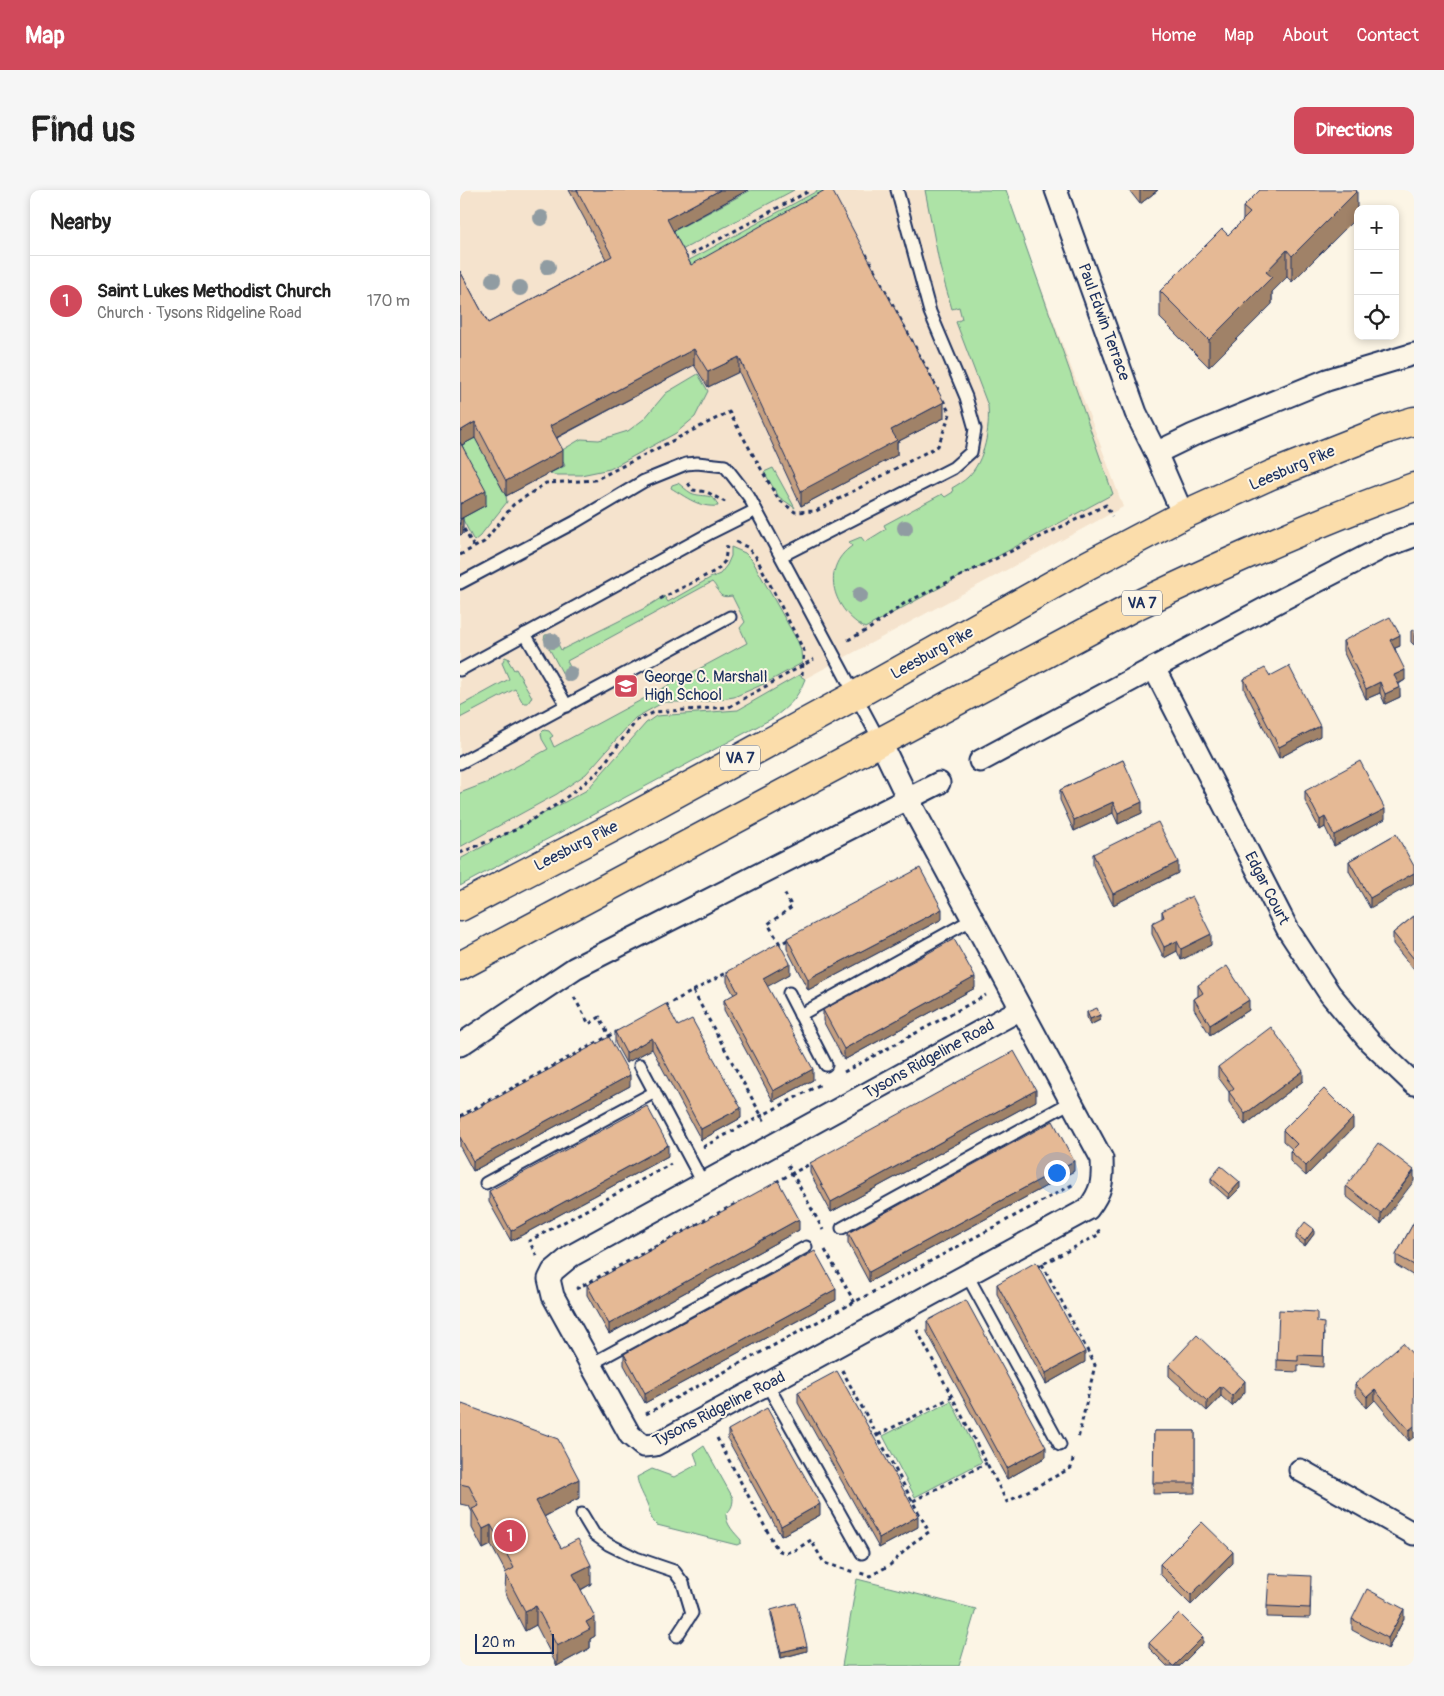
<!DOCTYPE html>
<meta charset="utf-8">
<style>
body{margin:0;font-family:Pangolin,sans-serif;background:#f6f6f6;color:#222}
.controls{position:absolute;right:15px;top:15px;display:grid;overflow:hidden;border-radius:10px;box-shadow:0 2px 8px #0003}
.controls button{width:45px;height:45px;display:grid;place-items:center;padding:0;border:0;border-bottom:1px solid #e0e0e0;background:#fff;color:#222;font:25px sans-serif}
.scale{position:absolute;left:15px;bottom:12px;width:79px;box-sizing:border-box;padding-left:5px;border:2px solid #1b2f5e;border-top:0;font-size:14px;line-height:18px;white-space:nowrap;color:#1b2f5e;-webkit-text-stroke:4px #fcf5e5;paint-order:stroke}
.you{position:absolute;left:596px;top:982px;width:18px;height:18px;margin:-12px;border:4px solid #fff;border-radius:50%;background:#1a73e8;box-shadow:0 0 0 8px #1a73e833}
.badge{display:grid;place-items:center;width:32px;height:32px;border-radius:50%;background:#d1495b;color:#fff;font-size:16px;font-weight:700}
.pin{position:absolute;translate:-50% -50%;border:2px solid #fff;box-shadow:0 1px 5px #0006}
.list{margin:0;padding:0;list-style:none}
h2{display:flex;justify-content:space-between;align-items:center;height:65px;margin:0;padding:0 20px;font-size:21px}
h2 small{font-size:16px;font-weight:400;color:#767676}
.list li{display:grid;grid-template-columns:32px 1fr auto;gap:15px;align-items:center;box-sizing:border-box;height:90px;padding:0 20px;border-top:1px solid #e0e0e0}
.list b{display:block;font-size:19px;white-space:nowrap}
.list p{margin:0;font-size:16px;white-space:nowrap;color:#767676}
.list em{font-size:16px;font-style:normal;color:#767676}
.icon{flex:none;width:28px;height:28px;fill:none;stroke:currentColor;stroke-width:2;stroke-linecap:round;stroke-linejoin:round}
.map{position:relative;flex:none;width:954px;height:1476px;overflow:hidden;border-radius:10px}
header{display:flex;align-items:center;gap:30px;box-sizing:border-box;height:70px;padding:0 25px;background:#d1495b;color:#fff}
header strong{font-size:24px}
nav{display:flex;gap:28px;margin-inline-start:auto;font-size:18px}
.intro{display:flex;align-items:center;justify-content:space-between;box-sizing:border-box;height:120px;padding:0 30px}
h1{margin:0;font-size:35px}
.button{padding:12px 22px;border-radius:10px;background:#d1495b;color:#fff;font-size:18px;font-weight:700}
main{display:flex;gap:30px;padding:0 30px}
aside{flex:1;background:#fff;border-radius:10px;box-shadow:0 2px 8px #0003}
.map>svg:first-child{display:block}
.built{fill:#f5e3cd}
.green{fill:#ade3a6;stroke:#648982}
.lines{fill:none;stroke-linecap:round;stroke-linejoin:round}
.service-casing{stroke:#1b2f5e;stroke-width:15}
.minor-casing{stroke:#1b2f5e;stroke-width:25}
.primary-casing{stroke:#1b2f5e;stroke-width:31}
.path{stroke:#1b2f5e;stroke-width:3;stroke-dasharray:4 4;stroke-linecap:butt}
.service{stroke:#fcf5e5;stroke-width:11}
.minor{stroke:#fcf5e5;stroke-width:21}
.primary{stroke:#fbddab;stroke-width:28}
.tree{fill:#909ca2}
.wall{fill:#c59f80;stroke:#1b2f5e}
.shaded-wall{fill:#a08268;stroke:#1b2f5e}
.building{fill:#e5b995;stroke:#1b2f5e}
.labels{text-anchor:middle;dominant-baseline:central;stroke-width:4;stroke-linejoin:round;paint-order:stroke}
.shield{fill:#fcf5e5;stroke:#5e6a86;stroke-width:1}
.shield-label{font-size:15px;font-weight:bold;fill:#1b2f5e}
.street-label{font-size:16px;fill:#1b2f5e;stroke:#fcf5e5}
.poi-label{font-size:16px;fill:#1b2f5e;stroke:#fcf5e5;text-anchor:start}
</style>
<header>
<strong>Map</strong>
<nav><a>Home</a><a>Map</a><a>About</a><a>Contact</a></nav>
</header>
<div class="intro"><h1>Find us</h1><a class="button">Directions</a></div>
<main>
<aside>
<h2>Nearby<small></small></h2>
<ul class="list">
<li><span class="badge">1</span><div><b>Saint Lukes Methodist Church</b><p>Church · Tysons Ridgeline Road</p></div><em>170 m</em></li>
</ul>
</aside>
<div class="map">
<svg width="954" height="1476" viewBox="0 0 954 1476">
<rect width="100%" height="100%" fill="#fcf5e5"/>
<filter id="ink" filterUnits="userSpaceOnUse"><feTurbulence type="fractalNoise" baseFrequency=".02" numOctaves="2"/><feDisplacementMap in="SourceGraphic" scale="10" xChannelSelector="R" yChannelSelector="G"/><feConvolveMatrix kernelMatrix="1 2 1 2 8 2 1 2 1" color-interpolation-filters="sRGB"/></filter>
<g filter="url(#ink)">
<path class="built" d="M0,0H544L648,275L663,317L0,675Z"/>
<g class="green">
<path d="M291,0H334L218,62L208,44Z"/>
<path d="M359,0L366,1L232,88L224,73Z"/>
<path d="M465,0H546L653,304L405,438C374,421 359,379 392,356L389,352L401,347L405,352L426,339L424,335L482,304L485,307L493,302L492,298C497,295 504,291 508,287C525,270 530,239 528,216L496,132L502,129L499,117L492,119L480,77Z"/>
<path d="M238,184L248,201L235,227L216,243L150,279L121,285H94L90,283L105,276L99,262L121,249L139,250L168,241L184,229L206,203Z"/>
<path d="M15,247L46,306L47,312L20,346L14,351L2,328L0,256Z"/>
<path d="M313,278L335,318L319,307L304,282Z"/>
<path d="M218,293C222,296 226,300 231,303C242,308 254,302 258,316C239,318 226,307 211,298L212,295Z"/>
<path d="M271,357L285,363L292,370L338,452L341,461L342,473L306,493L274,507L242,512H204L175,528L126,584L97,604L0,657V603L26,593L88,559L82,549L81,543L84,540L89,541L93,546L90,548L94,557L287,453L280,438L285,432L272,406C256,409 261,401 252,392L107,471L115,487L108,491L105,488L84,449L85,445L93,444L101,460L185,418L204,406L208,412L250,388L260,384L267,375L271,366Z"/>
<path d="M45,467L50,469L48,470L54,480L56,479L72,507L68,513H63L55,499L0,528V516L49,489L42,473Z"/>
<path d="M339,485L345,489C338,508 329,516 313,528L0,696V669L127,600L186,533L196,526L278,520Z"/>
<path d="M491,1211L522,1272L455,1307L423,1246Z"/>
<path d="M244,1256L273,1308C273,1316 271,1319 266,1324C266,1335 274,1342 281,1350V1353L277,1355L197,1335C189,1328 191,1324 188,1316C184,1305 179,1300 177,1287L192,1279L214,1287L238,1274L234,1263Z"/>
<path d="M397,1389L516,1419L499,1476H382Z"/>
</g>
<g class="lines">
<defs>
<g id="service">
<path d="M321,366L493,278L511,262L515,239L506,207L470,122L437,0"/>
<path d="M0,393L115,332L184,291L226,274L237,273L265,276L289,307L421,553"/>
<path d="M65,444L107,516"/>
<path d="M0,480L252,342L296,320"/>
<path d="M0,573L270,427"/>
<path d="M329,803L366,875"/>
<path d="M340,825L513,729"/>
<path d="M180,875L243,993"/>
<path d="M26,993L195,902"/>
<path d="M382,1038L611,912"/>
<path d="M507,1085L600,1255"/>
<path d="M131,1174L346,1057"/>
<path d="M307,1194L402,1363"/>
<path d="M122,1324L134,1344L148,1354L176,1368L214,1381L223,1393L232,1423L217,1446"/>
</g>
<g id="minor">
<path d="M596,0L676,223L696,263L733,245L867,190L954,164"/>
<path d="M696,263L723,325"/>
<path d="M694,478L828,740L870,804L910,852L954,894"/>
<path d="M421,553L448,609L642,969C643,991 642,1001 628,1019L195,1255L183,1256L170,1245L93,1106L89,1089L93,1081L111,1066L561,819"/>
<path d="M520,571L819,411L924,357L954,346"/>
<path d="M0,855L115,778L479,593"/>
<path d="M840,1280L954,1344"/>
</g>
<g id="primary">
<path d="M0,717L165,631L396,505L628,375L723,325L811,285L927,239L954,231"/>
<path d="M0,776L673,417C765,373 858,331 954,297"/>
</g>
</defs>
<use href="#service" class="service-casing"/>
<use href="#minor" class="minor-casing"/>
<use href="#primary" class="primary-casing"/>
<g class="path">
<path d="M406,64L478,200"/>
<path d="M224,68L351,0"/>
<path d="M228,293L233,300L247,302L265,312"/>
<path d="M0,332L14,357"/>
<path d="M276,352L287,357L296,367L344,461L342,485"/>
<path d="M0,365L24,352L53,315L86,293L135,290L269,222L318,309L335,322L356,321L478,256L490,224L483,210"/>
<path d="M200,409L257,380L265,371L267,355"/>
<path d="M388,450L409,439L445,413L646,315L652,326"/>
<path d="M0,663L55,640L99,613L137,583L177,530L195,522L269,517L354,469"/>
<path d="M320,754L308,734L332,717L323,700"/>
<path d="M317,756L329,749"/>
<path d="M233,801L305,932"/>
<path d="M114,807L129,834L140,827L149,846"/>
<path d="M205,816L270,781"/>
<path d="M384,882L526,805"/>
<path d="M0,926L158,841"/>
<path d="M243,957L361,894"/>
<path d="M328,975L363,1040"/>
<path d="M316,992L352,973"/>
<path d="M365,1060L395,1113"/>
<path d="M77,1066L69,1051L211,974"/>
<path d="M582,1074L635,1175L618,1249"/>
<path d="M577,1077L640,1044L638,1039"/>
<path d="M116,1099L279,1012"/>
<path d="M457,1140L547,1312L611,1278L613,1269"/>
<path d="M382,1180L469,1342L454,1352L430,1375L410,1386L400,1383"/>
<path d="M186,1224L614,994"/>
<path d="M418,1245L492,1207"/>
<path d="M257,1248L317,1359C328,1368 341,1356 351,1350L364,1373L394,1382"/>
<path d="M453,1311L527,1273"/>
</g>
<use href="#service" class="service"/>
<use href="#minor" class="minor"/>
<use href="#primary" class="primary"/>
</g>
<g class="tree">
<circle cx="81" cy="28" r="8"/>
<circle cx="88" cy="77" r="8"/>
<circle cx="33" cy="90" r="8"/>
<circle cx="60" cy="98" r="8"/>
<circle cx="445" cy="338" r="8"/>
<circle cx="400" cy="405" r="8"/>
<circle cx="92" cy="451" r="8"/>
<circle cx="110" cy="484" r="8"/>
</g>
<g class="wall">
<path d="M109,0H288L213,41L231,75L484,228L437,252V265L341,316L279,182L248,197L234,175L97,248L103,276L46,306L15,248L2,255L26,315L2,328L3,344L0,345V81L28,133L146,69Z"/>
<path d="M669,0H698L680,14Z"/>
<path d="M783,17L897,27L832,92L827,87L812,102V114L749,177L700,128V101L768,45L783,30Z"/>
<path d="M954,439V455L951,452V441Z"/>
<path d="M883,451L940,456L935,458L945,490L939,494L940,507L925,514L920,503L906,509L883,461Z"/>
<path d="M810,486L860,546L819,568L784,499V489Z"/>
<path d="M663,570L682,623L658,634L653,623L614,641L600,610V600Z"/>
<path d="M845,601L925,629L874,656L865,637L860,640L845,611Z"/>
<path d="M936,644L910,718L889,681V671Z"/>
<path d="M633,664L718,683L653,715L633,675Z"/>
<path d="M702,721L751,755L721,770L717,761L704,768L692,744V733L702,729Z"/>
<path d="M954,726V780L933,754V743Z"/>
<path d="M482,729L348,800L327,759V748Z"/>
<path d="M267,782L330,784L307,796L353,890L313,911L264,820V810L274,805L267,792Z"/>
<path d="M738,795L789,820L750,845L734,819V809L738,806Z"/>
<path d="M515,798L384,870L363,831V820Z"/>
<path d="M627,822L640,830L630,835L627,827Z"/>
<path d="M218,836L281,928L241,950L192,859L166,873L155,853V842Z"/>
<path d="M758,877L843,891L785,935L769,912V902L758,887Z"/>
<path d="M170,896L13,981L0,957V928Z"/>
<path d="M576,911L371,1022L350,983V973Z"/>
<path d="M893,938L846,986L830,971V961L832,959L823,951V940Z"/>
<path d="M208,966L51,1051L29,1012V1001Z"/>
<path d="M954,980L921,1034L886,1006V996Z"/>
<path d="M614,981L409,1092L388,1053V1043Z"/>
<path d="M751,988L780,998L769,1009L751,993Z"/>
<path d="M954,1032V1086L936,1075V1065Z"/>
<path d="M339,1040L149,1144L127,1105V1095Z"/>
<path d="M836,1044H854L845,1056L836,1049Z"/>
<path d="M537,1094L625,1172L586,1194L537,1104Z"/>
<path d="M376,1110L185,1213L164,1175V1164Z"/>
<path d="M467,1131L586,1267L547,1289L467,1142Z"/>
<path d="M857,1132L864,1143L863,1177L838,1175V1182L817,1181V1170Z"/>
<path d="M954,1166L949,1251L915,1210L907,1218L895,1204V1194Z"/>
<path d="M709,1175L785,1202L772,1216L761,1206L747,1221L709,1186Z"/>
<path d="M338,1202L458,1337L419,1358L338,1213Z"/>
<path d="M0,1219L119,1308L84,1327L101,1358L131,1394L121,1400L135,1446L130,1449V1458L97,1476L76,1435L65,1441L45,1402L46,1383L31,1355L23,1359L12,1338V1322L9,1316L0,1314Z"/>
<path d="M268,1240L360,1325L321,1346L268,1250Z"/>
<path d="M694,1241H735V1303L693,1304Z"/>
<path d="M773,1373L731,1415L700,1384V1374Z"/>
<path d="M851,1396L850,1428L807,1427V1416Z"/>
<path d="M311,1420L347,1461L321,1468L311,1425Z"/>
<path d="M892,1429H944L928,1459L892,1440Z"/>
<path d="M689,1453H743L720,1476H707L689,1458Z"/>
</g>
<g class="shaded-wall">
<path d="M260,0H288L207,44V29Z"/>
<path d="M680,0H698L680,14Z"/>
<path d="M897,1V27L832,92V66Z"/>
<path d="M827,60V87L812,102V114L749,177V150L806,82Z"/>
<path d="M234,159V175L90,251V236Z"/>
<path d="M279,167V182L248,197V182Z"/>
<path d="M484,212V228L437,252V265L341,316V301L431,240Z"/>
<path d="M15,232V248L0,256V241Z"/>
<path d="M103,260V276L46,306V291Z"/>
<path d="M26,300V315L0,329V314Z"/>
<path d="M3,328V344L0,345V330Z"/>
<path d="M940,445V456L930,460V450Z"/>
<path d="M945,480V490L934,496V485Z"/>
<path d="M920,492V503L906,509V499Z"/>
<path d="M940,497V507L925,514V504Z"/>
<path d="M860,536V546L819,568V557Z"/>
<path d="M653,612V623L614,641V630Z"/>
<path d="M682,612V623L658,634V623Z"/>
<path d="M925,619V629L874,656V645Z"/>
<path d="M865,627V637L860,640V630Z"/>
<path d="M718,672V683L653,715V704Z"/>
<path d="M954,683V693L910,718V708Z"/>
<path d="M482,719V729L348,800V789Z"/>
<path d="M751,744V755L721,770V759Z"/>
<path d="M717,751V761L704,768V757Z"/>
<path d="M330,773V784L303,799V788Z"/>
<path d="M515,787V798L384,870V859Z"/>
<path d="M789,810V820L750,845V835Z"/>
<path d="M640,825V830L630,835V829Z"/>
<path d="M192,848V859L166,873V863Z"/>
<path d="M353,879V890L313,911V901Z"/>
<path d="M843,881V891L785,935V924Z"/>
<path d="M170,885V896L13,981V971Z"/>
<path d="M576,900V911L371,1022V1012Z"/>
<path d="M281,918V928L241,950V939Z"/>
<path d="M893,928V938L846,986V976Z"/>
<path d="M208,955V966L51,1051V1041Z"/>
<path d="M614,971V981L409,1092V1082Z"/>
<path d="M954,981V991L921,1034V1023Z"/>
<path d="M780,992V998L769,1009V1004Z"/>
<path d="M339,1029V1040L149,1144V1134Z"/>
<path d="M854,1039V1044L845,1056V1051Z"/>
<path d="M376,1099V1110L185,1213V1203Z"/>
<path d="M625,1162V1172L586,1194V1183Z"/>
<path d="M785,1191V1202L772,1216V1206Z"/>
<path d="M761,1196V1206L747,1221V1211Z"/>
<path d="M915,1200V1210L907,1218V1207Z"/>
<path d="M954,1236V1247L949,1251V1240Z"/>
<path d="M586,1257V1267L547,1289V1278Z"/>
<path d="M119,1289V1308L76,1331V1311Z"/>
<path d="M360,1314V1325L321,1346V1336Z"/>
<path d="M458,1326V1337L419,1358V1348Z"/>
<path d="M31,1335V1355L23,1359V1339Z"/>
<path d="M773,1362V1373L731,1415V1405Z"/>
<path d="M131,1375V1394L113,1404V1384Z"/>
<path d="M76,1416V1435L65,1441V1421Z"/>
<path d="M944,1419V1429L928,1459V1448Z"/>
<path d="M135,1427V1446L130,1449V1458L97,1476V1456L126,1432Z"/>
<path d="M743,1447V1453L720,1476H714Z"/>
<path d="M347,1456V1461L321,1468V1462Z"/>
</g>
<g class="building">
<path d="M117,0H260L207,29L231,75L365,0H372L484,212L431,240L437,250L341,301L279,167L248,182L234,159L90,236L103,260L46,291L15,232L0,241V81L28,133L152,66Z"/>
<path d="M800,0H896L897,1L832,66L827,60L806,82L812,87L749,150L700,101L762,39L768,45L790,23L783,17Z"/>
<path d="M0,252L26,300L0,314Z"/>
<path d="M930,427L940,445L930,450L945,480L934,485L940,497L925,504L920,492L906,499L883,451Z"/>
<path d="M829,476L860,536L819,557L784,489L805,478L810,486Z"/>
<path d="M663,570L682,612L658,623L653,612L614,630L600,600Z"/>
<path d="M900,571L925,619L874,645L865,627L860,630L845,601Z"/>
<path d="M698,632L718,672L653,704L633,664Z"/>
<path d="M936,644L954,676V683L910,708L889,671Z"/>
<path d="M460,678L482,719L348,789L327,748Z"/>
<path d="M732,706L751,744L721,759L717,751L704,757L692,733L704,727L702,721Z"/>
<path d="M954,726V769L933,743Z"/>
<path d="M494,749L515,787L384,859L363,820Z"/>
<path d="M319,753L330,773L303,788L353,879L313,901L264,810L278,802L267,782Z"/>
<path d="M767,776L789,810L750,835L734,809L743,803L738,795Z"/>
<path d="M206,814L218,836L232,829L281,918L241,939L192,848L166,863L155,842Z"/>
<path d="M637,818L640,825L630,829L627,822Z"/>
<path d="M811,837L843,881L785,924L769,902L774,898L758,877Z"/>
<path d="M149,847L170,885L13,971L0,947V928Z"/>
<path d="M554,861L576,900L371,1012L350,973Z"/>
<path d="M864,899L893,928L846,976L830,961L837,954L823,940Z"/>
<path d="M187,916L208,955L51,1041L29,1001Z"/>
<path d="M593,931L614,971L409,1082L388,1043Z"/>
<path d="M918,953L954,980L921,1023L886,996Z"/>
<path d="M761,976L780,992L769,1004L751,988Z"/>
<path d="M318,991L339,1029L149,1134L127,1095Z"/>
<path d="M845,1032L854,1039L845,1051L836,1044Z"/>
<path d="M954,1032V1075L936,1065Z"/>
<path d="M355,1061L376,1099L185,1203L164,1164Z"/>
<path d="M576,1072L625,1162L586,1183L537,1094Z"/>
<path d="M506,1110L586,1257L547,1278L467,1131Z"/>
<path d="M819,1120L857,1122V1132L864,1133L863,1166L838,1165V1171L817,1170Z"/>
<path d="M737,1145L785,1191L772,1206L761,1196L747,1211L709,1175Z"/>
<path d="M943,1153L954,1166V1236L949,1240L915,1200L907,1207L895,1194Z"/>
<path d="M377,1181L458,1326L419,1348L338,1202Z"/>
<path d="M2,1214L98,1249L119,1289L76,1311L101,1358L118,1349L131,1375L113,1384L135,1427L126,1432L130,1439L97,1456L76,1416L65,1421L45,1383L54,1378L31,1335L23,1339L12,1319L19,1316L9,1296L0,1294V1219Z"/>
<path d="M307,1218L360,1314L321,1336L268,1240Z"/>
<path d="M694,1241H735V1293H693Z"/>
<path d="M742,1332L773,1362L731,1405L700,1374Z"/>
<path d="M809,1384L851,1386L850,1418L807,1416Z"/>
<path d="M907,1399L944,1419L928,1448L892,1429Z"/>
<path d="M336,1413L347,1456L321,1462L311,1420Z"/>
<path d="M719,1423L743,1447L714,1476H713L689,1453Z"/>
</g>
</g>
<defs>
<symbol id="school-square" viewBox="-11 -11 22 22"><rect x="-9" y="-9" width="18" height="18" rx="4" fill="#d1495b" stroke="#fcf5e5"/><path d="M0-5L7-2L0 1L-7-2ZM-4 1L0 2.5L4 1V4Q0 6-4 4Z" fill="#fff"/></symbol>
</defs>
<g fill-rule="evenodd">
<use href="#school-square" x="152" y="482" width="28" height="28"/>
</g>
<g class="labels">
<g class="shield">
<rect x="662" y="400.5" width="40" height="25" rx="4"/>
<rect x="260" y="555.5" width="40" height="25" rx="4"/>
</g>
<g class="shield-label">
<text x="682" y="413">VA 7</text>
<text x="280" y="568">VA 7</text>
</g>
<g class="street-label">
<text transform="translate(644 132) rotate(70)">Paul Edwin Terrace</text>
<text transform="translate(832 278) rotate(-23)">Leesburg Pike</text>
<text transform="translate(472 463) rotate(-29)">Leesburg Pike</text>
<text transform="translate(116 656) rotate(-27)">Leesburg Pike</text>
<text transform="translate(807 698) rotate(63)">Edgar Court</text>
<text transform="translate(469 869) rotate(-29)">Tysons Ridgeline Road</text>
<text transform="translate(259 1219) rotate(-27)">Tysons Ridgeline Road</text>
</g>
<g class="poi-label">
<text x="184" y="487">George C. Marshall<tspan x="184" dy="18">High School</tspan></text>
</g>
</g>
</svg>
<div class="controls">
<button>+</button>
<button>−</button>
<button><svg class="icon" aria-label="locate" viewBox="0 0 24 24"><circle cx="12" cy="12" r="6"/><path d="M12 2v4M12 18v4M2 12h4M18 12h4"/></svg></button>
</div>
<div class="scale">20 m</div>
<div class="you"></div>
<div class="pin badge" style="left:50px;top:1346px">1</div>
</div>
</main>
